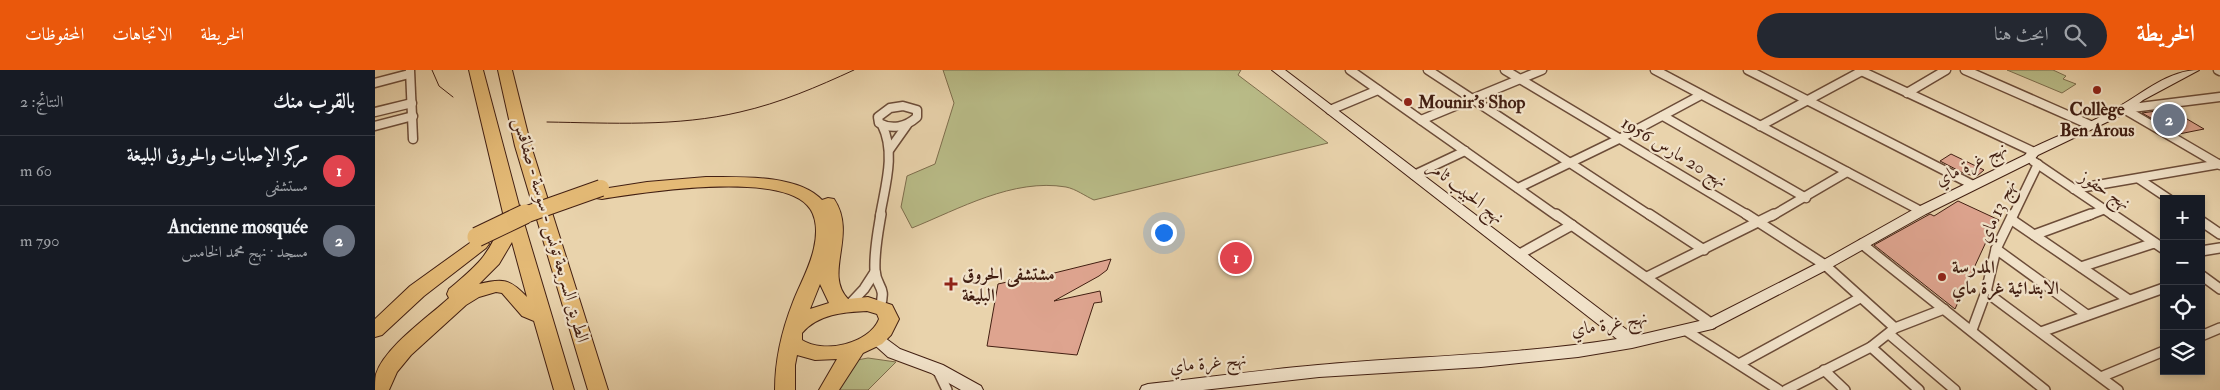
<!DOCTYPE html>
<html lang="ar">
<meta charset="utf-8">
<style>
body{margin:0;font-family:"IM FELL Double Pica",Amiri,serif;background:#242831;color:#f1f3f6;direction:rtl}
.controls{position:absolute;right:15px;bottom:15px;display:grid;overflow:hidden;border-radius:0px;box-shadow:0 2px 8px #0003}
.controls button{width:45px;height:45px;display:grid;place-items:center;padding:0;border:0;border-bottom:1px solid #363941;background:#171b24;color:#f1f3f6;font:25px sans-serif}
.you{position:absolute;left:788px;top:162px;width:18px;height:18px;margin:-12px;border:4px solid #fff;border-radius:50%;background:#1a73e8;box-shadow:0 0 0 8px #1a73e833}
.badge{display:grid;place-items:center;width:32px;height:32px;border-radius:50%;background:#ea580c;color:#fff;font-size:16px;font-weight:700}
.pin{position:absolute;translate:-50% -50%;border:2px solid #fff;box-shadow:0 1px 5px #0006}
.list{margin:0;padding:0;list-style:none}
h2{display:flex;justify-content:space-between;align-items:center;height:65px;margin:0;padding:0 20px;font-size:21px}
h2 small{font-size:16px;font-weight:400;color:#9ea1a6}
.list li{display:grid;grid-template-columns:32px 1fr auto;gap:15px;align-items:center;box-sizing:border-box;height:70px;padding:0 20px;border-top:1px solid #363941}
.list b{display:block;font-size:19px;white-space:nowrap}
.list p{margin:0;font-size:16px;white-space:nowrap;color:#9ea1a6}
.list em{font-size:16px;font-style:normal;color:#9ea1a6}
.icon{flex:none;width:28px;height:28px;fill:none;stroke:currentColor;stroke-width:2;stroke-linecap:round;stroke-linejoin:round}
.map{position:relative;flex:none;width:1845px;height:320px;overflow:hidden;direction:ltr}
header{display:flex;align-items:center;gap:30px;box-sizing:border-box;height:70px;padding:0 25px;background:#ea580c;color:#fff}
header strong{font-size:24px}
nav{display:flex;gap:28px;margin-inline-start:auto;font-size:18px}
.search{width:350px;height:45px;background:#242831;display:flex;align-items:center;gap:12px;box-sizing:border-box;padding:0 18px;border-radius:28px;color:#9ea1a6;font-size:19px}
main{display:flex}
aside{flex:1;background:#171b24}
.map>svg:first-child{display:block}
.green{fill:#b9bc88;stroke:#7e6e4d}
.building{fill:#dea48f;stroke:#421f12}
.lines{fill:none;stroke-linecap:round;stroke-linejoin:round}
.street-far1-casing{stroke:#6c4c38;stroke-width:11}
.street-casing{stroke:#6c4c38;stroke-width:12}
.secondary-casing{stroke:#421f12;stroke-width:2}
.highway-casing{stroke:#421f12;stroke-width:2}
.street-far1{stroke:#f1e2c9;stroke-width:8}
.street{stroke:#f1e2c9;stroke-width:9}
.secondary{fill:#f1e2c9;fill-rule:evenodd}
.highway{fill:#e4ba76;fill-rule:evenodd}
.tram{stroke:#421f12;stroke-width:1}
.highway-bridge-far1-casing{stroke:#421f12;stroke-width:18;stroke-linecap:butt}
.highway-bridge-casing{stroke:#421f12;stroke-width:21;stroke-linecap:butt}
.highway-bridge-far1{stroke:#e4ba76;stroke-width:16}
.highway-bridge{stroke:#e4ba76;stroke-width:19}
.poi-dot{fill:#8f2418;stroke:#f1e2c9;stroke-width:2}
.labels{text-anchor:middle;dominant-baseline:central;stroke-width:4.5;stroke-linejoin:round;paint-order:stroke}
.poi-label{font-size:18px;font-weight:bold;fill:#421f12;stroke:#f1e2c9;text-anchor:start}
.street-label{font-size:18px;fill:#421f12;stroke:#f1e2c9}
</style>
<header>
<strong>الخريطة</strong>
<div class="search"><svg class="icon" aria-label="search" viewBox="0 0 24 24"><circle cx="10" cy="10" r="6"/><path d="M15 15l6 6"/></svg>ابحث هنا</div>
<nav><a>الخريطة</a><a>الاتجاهات</a><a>المحفوظات</a></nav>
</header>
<main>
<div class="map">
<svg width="1845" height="320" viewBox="0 0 1845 320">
<rect width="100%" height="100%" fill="#e9d3ac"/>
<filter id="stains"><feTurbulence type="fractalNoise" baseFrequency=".004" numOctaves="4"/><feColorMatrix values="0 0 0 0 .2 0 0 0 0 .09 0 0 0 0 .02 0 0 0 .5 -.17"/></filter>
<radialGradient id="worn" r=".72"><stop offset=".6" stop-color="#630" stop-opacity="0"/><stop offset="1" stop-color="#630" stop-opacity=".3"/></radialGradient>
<g class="green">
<path d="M568,0H866L863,5L953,73L719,130C710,126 701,119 691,117C638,108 584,139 537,158L526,137L532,106L560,94L579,33Z"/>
<path d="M1632,0H1678L1691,6L1688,9L1701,14L1687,23Z"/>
<path d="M493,288L521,292L493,320H461L482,290Z"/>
</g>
<g class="building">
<path d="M1795,39L1829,59L1804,64L1767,43Z"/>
<path d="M1576,84L1609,100L1602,106L1590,104L1565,91Z"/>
<path d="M1583,131L1624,150L1611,172L1580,239L1499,175L1555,144L1559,146Z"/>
<path d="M736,189L732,200L724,206L679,231L725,221L727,232L719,233L702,285L612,276L623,214L655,207V209Z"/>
</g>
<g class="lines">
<defs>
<g id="street-far1">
<path d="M35,0L38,69"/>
<path d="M975,0L1182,146"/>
<path d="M1053,0L1276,146"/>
<path d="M1130,0L1374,146"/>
<path d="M1280,0L1546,141"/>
<path d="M1373,0L1598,115"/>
<path d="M1484,0L1659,82"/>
<path d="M1590,0L1715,55"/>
<path d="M1843,0L1845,1"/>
<path d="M0,13L34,4"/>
<path d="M1532,23L1571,0"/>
<path d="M528,36L542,40V47C531,57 517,60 504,53L503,47L515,38Z"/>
<path d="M1749,39L1845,95"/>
<path d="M1749,39L1845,27"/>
<path d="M955,40L1003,20"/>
<path d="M0,42L37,33"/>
<path d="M1288,46L1431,128"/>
<path d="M1046,50L1167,0"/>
<path d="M0,56L38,46"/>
<path d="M1385,56L1487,1"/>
<path d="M515,79L532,55"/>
<path d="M1658,91L1739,146"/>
<path d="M1039,105L1090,81"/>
<path d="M1764,109L1794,129"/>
<path d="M1143,118L1246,68L1326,25"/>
<path d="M1699,119L1845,94"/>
<path d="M505,146C510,116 521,83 507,55"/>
<path d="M1397,146L1472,102"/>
<path d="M1638,146L1663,94"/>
<path d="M1712,146L1730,139"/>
</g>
<g id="street">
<path d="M1181,144L1337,254"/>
<path d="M1274,144L1329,180"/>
<path d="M1371,144L1450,195L1520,258"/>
<path d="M1737,144L1789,179"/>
<path d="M1637,150L1754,230"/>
<path d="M1826,151L1845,164"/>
<path d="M1659,165L1716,144"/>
<path d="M1487,174L1670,320"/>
<path d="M1621,179L1712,245"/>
<path d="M1826,181L1845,178"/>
<path d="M1143,185L1197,155"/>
<path d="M1706,197L1779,173"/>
<path d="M1826,205L1845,219"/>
<path d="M1272,207L1399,144"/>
<path d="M1611,222L1743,320"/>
<path d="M474,235L489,219L500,202"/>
<path d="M505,237C512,215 501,218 500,200C499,181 503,162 506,144"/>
<path d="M1310,260L1404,320"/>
<path d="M1597,260L1611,222L1621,179L1638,144"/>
<path d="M1666,262L1789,218"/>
<path d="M1514,264L1580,320"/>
<path d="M1826,266L1845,258"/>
<path d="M1496,277L1544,320"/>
<path d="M1364,294L1485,228"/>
<path d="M562,299L572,320"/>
<path d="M1449,300L1470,320"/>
<path d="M1726,307L1789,281"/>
<path d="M1411,320L1496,277L1520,258L1569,239"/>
</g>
<g id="secondary">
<path d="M897,0H910L1260,266L1333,249L1445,192L1541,138L1650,85L1655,79C1684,65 1717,53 1745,36C1769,22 1795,0 1824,0L1768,30L1753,42L1663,85L1658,91L1551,144L1455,198L1337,259L1257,278L1203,287L1106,297L944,307L828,320H765L767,316L773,314C830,308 886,300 943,295C1043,286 1143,285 1242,269Z"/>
<path d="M501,263L506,265L525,279L568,295L606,316L608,320H586L556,303L513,287L493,269L496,265Z"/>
</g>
<g id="highway">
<path d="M94,0H108L146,143L199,320H179L159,251L147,246L127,223L121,222L104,227L91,235L36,285L22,302L14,320H0C0,315 0,309 1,304C10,277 52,248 74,228L72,224L74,219C104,194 118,182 128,143ZM137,172L152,227C135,209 128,208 104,214L124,194Z"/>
<path d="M123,0H137L156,76L233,320H213L140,76Z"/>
<path d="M331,107C364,107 423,104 447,130L453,128L459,129C483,165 448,203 473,229L493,227L517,235L524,249L516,265L507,274L488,283L464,320H444L462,289L440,290L422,285L420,295V320H400C400,289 407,260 418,232C425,214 435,197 439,178C442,165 443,146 432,135C401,102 270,122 227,129L221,128L219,124L221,120L272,112ZM445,214L454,233L435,239ZM492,241L502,244L504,249C494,274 449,284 427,270V263C443,244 469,242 492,241Z"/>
<path d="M105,168L111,170L114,174L111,178L49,226L7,265L0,267V249L35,216L99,170Z"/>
</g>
</defs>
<use href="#street-far1" class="street-far1-casing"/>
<use href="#street" class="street-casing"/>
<use href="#secondary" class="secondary-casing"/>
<use href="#highway" class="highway-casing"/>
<use href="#street-far1" class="street-far1"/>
<use href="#street" class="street"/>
<use href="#secondary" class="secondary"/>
<use href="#highway" class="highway"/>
<g class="tram">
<path d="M57,0L64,16L78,27"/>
<path d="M172,52C236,53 302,57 365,42C405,33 442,17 479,0"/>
</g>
<defs>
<path id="highway-bridge-far1" d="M147,146L226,118"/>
<path id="highway-bridge" d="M102,167L150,144"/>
</defs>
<use href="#highway-bridge-far1" class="highway-bridge-far1-casing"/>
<use href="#highway-bridge" class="highway-bridge-casing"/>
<use href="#highway-bridge-far1" class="highway-bridge-far1"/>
<use href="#highway-bridge" class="highway-bridge"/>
</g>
<g class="poi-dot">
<circle cx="1722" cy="20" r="5"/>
<circle cx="1033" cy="32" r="5"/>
<circle cx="1567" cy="207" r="5"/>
<path d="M573.5 206.5h5v5h5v5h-5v5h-5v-5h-5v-5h5z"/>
</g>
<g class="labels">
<g class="poi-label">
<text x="1043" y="32">Mounir's Shop</text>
<text x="1722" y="39" text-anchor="middle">Collège<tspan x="1722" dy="21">Ben Arous</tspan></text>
<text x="1577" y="197">المدرسة<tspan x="1577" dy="21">الابتدائية غرة ماي</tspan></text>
<text x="587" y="204">مشتشفى الحروق<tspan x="587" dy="21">البليغة</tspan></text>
</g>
<g class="street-label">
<text transform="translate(1299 82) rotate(31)">نهج 20 مارس 1956</text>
<text transform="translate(1596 94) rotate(-26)">نهج غرة ماي</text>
<text transform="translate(1730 120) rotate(33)">نهج حفوز</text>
<text transform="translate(1091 122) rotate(38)">نهج الحبيب ثامر</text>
<text transform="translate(1622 141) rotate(-65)">نهج 13 ماي</text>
<text transform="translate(176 160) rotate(74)">الطريق السريعة تونس - سوسة - صفاقس</text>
<text transform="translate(1234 254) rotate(-10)">نهج غرة ماي</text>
<text transform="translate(833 293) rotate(-6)">نهج غرة ماي</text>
</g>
</g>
<rect width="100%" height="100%" filter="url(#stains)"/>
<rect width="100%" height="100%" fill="url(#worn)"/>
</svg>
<div class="controls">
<button>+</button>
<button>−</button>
<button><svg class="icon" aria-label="locate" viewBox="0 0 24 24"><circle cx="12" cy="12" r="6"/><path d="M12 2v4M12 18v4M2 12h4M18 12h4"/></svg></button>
<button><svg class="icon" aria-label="layers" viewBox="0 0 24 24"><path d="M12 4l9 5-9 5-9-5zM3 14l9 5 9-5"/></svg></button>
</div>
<div class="you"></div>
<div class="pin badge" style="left:861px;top:188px;background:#e0444e">1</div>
<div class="pin badge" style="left:1794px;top:50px;background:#6b7280">2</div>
</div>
<aside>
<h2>بالقرب منك<small>النتائج: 2</small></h2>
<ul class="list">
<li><span class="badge" style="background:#e0444e">1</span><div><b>مركز الإصابات والحروق البليغة</b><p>مستشفى</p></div><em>60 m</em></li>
<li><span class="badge" style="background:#6b7280">2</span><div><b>Ancienne mosquée</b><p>مسجد · نهج محمد الخامس</p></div><em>790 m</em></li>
</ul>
</aside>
</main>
